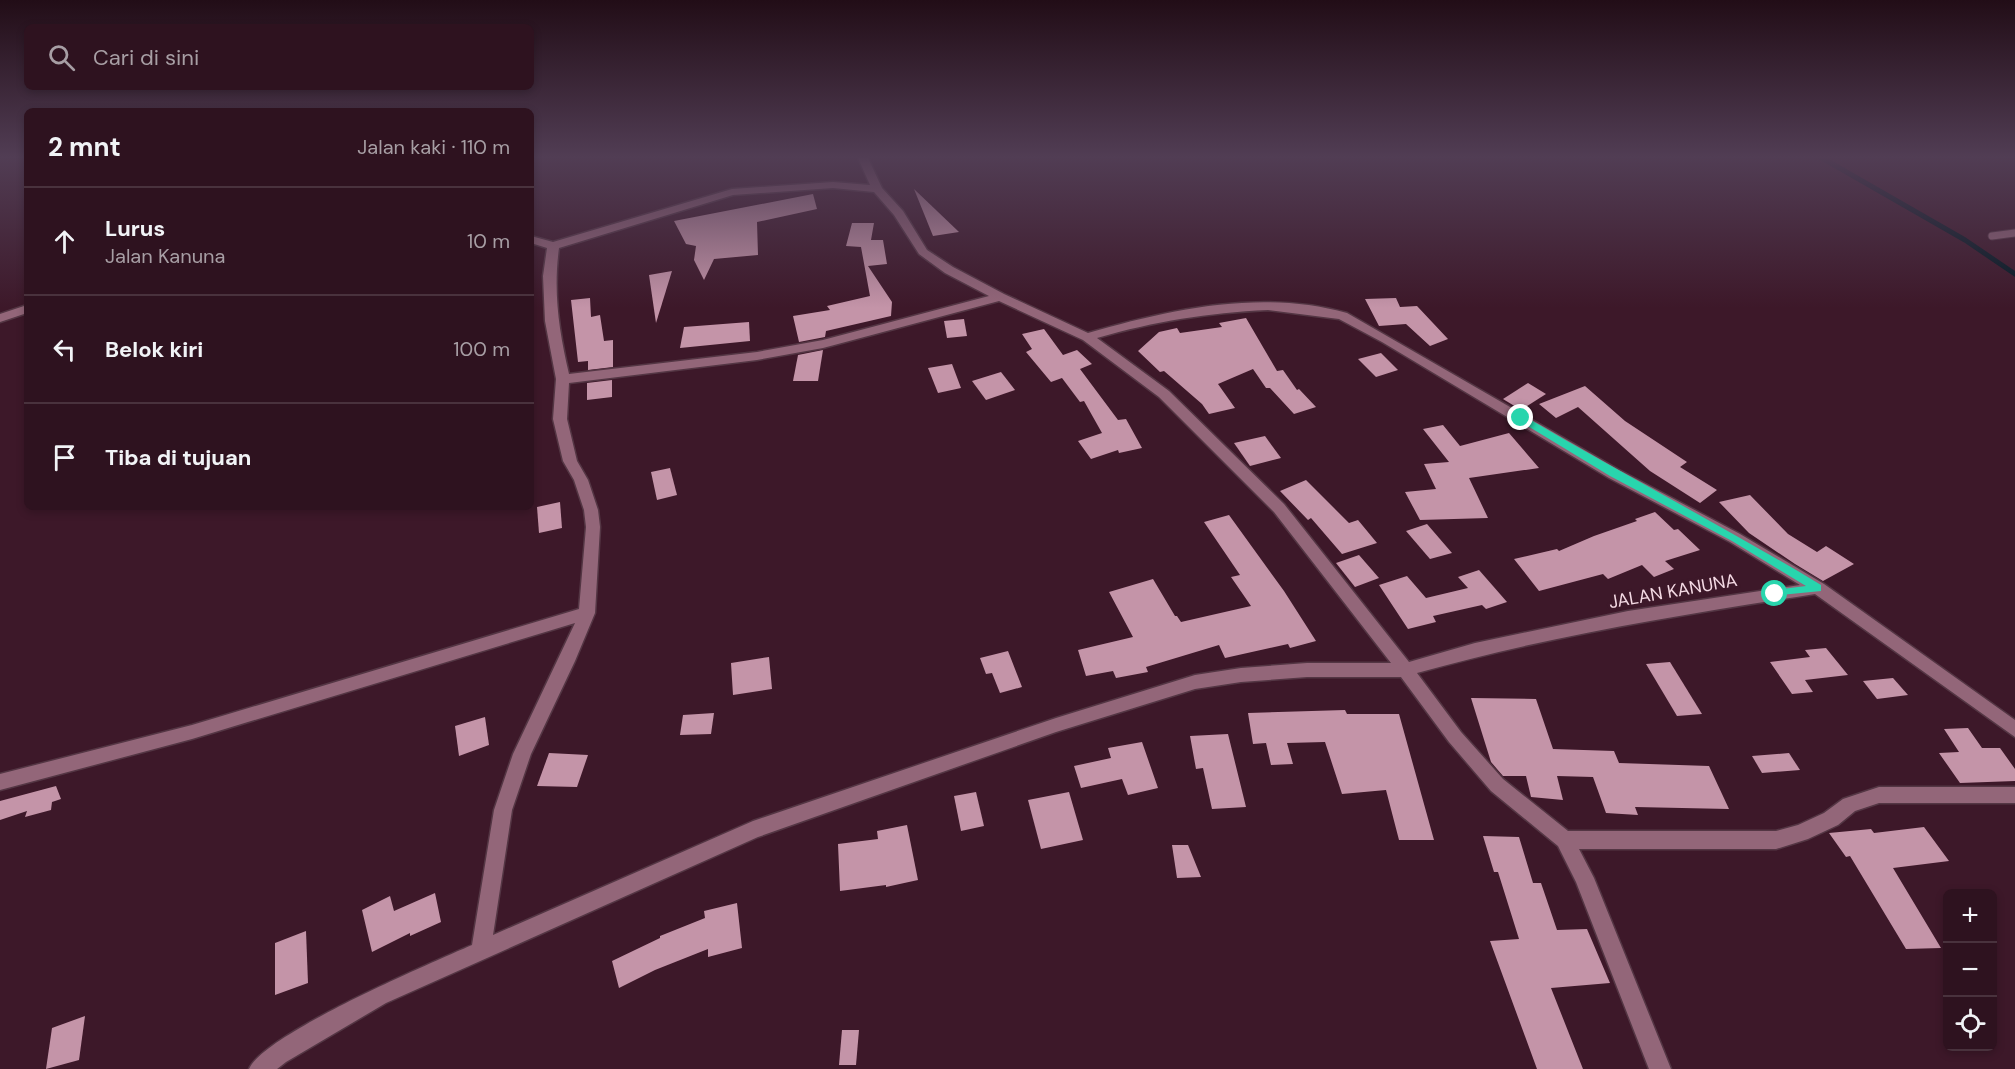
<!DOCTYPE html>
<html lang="id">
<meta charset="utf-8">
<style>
body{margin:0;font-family:"DM Sans",sans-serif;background:#3a202c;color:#f1f3f6}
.controls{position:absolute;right:18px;bottom:18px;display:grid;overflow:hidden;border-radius:9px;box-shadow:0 3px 9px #0003}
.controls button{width:54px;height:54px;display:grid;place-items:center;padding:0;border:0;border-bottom:2px solid #49323d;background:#2e121f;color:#f1f3f6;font:30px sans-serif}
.stop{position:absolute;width:18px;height:18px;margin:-14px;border:4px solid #28d5ad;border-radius:50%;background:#fff}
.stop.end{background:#28d5ad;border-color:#fff;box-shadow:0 2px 6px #0008}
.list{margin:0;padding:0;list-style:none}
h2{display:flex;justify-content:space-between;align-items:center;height:78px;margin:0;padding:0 24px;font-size:26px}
h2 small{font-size:20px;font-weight:400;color:#a79ea4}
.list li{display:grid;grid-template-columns:39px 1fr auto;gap:18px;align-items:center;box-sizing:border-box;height:108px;padding:0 24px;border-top:2px solid #49323d}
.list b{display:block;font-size:22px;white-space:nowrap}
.list p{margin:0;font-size:20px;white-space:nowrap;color:#a79ea4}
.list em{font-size:20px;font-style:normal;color:#a79ea4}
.icon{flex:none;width:33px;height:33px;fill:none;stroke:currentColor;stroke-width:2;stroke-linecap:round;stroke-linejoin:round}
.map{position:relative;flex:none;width:2015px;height:1069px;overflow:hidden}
.search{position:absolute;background:#2e121f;box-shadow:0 3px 9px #0003;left:24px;top:24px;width:510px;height:66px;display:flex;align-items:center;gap:15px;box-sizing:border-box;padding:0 21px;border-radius:9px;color:#a79ea4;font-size:22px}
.panel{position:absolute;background:#2e121f;box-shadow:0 3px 9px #0003;left:24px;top:108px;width:510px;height:402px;border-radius:9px}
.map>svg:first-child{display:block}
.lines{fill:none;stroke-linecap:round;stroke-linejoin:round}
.stream{stroke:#051a24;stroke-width:5}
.building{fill:#c494a8}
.service-casing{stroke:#543644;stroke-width:9}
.minor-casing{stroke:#543644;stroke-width:3}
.service{stroke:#936679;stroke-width:7}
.minor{fill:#936679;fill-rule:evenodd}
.route{fill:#28d5ad}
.labels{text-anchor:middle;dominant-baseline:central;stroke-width:6;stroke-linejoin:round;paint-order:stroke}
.street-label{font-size:18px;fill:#f4dae4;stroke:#3d1829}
</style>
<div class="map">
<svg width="2015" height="1069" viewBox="0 0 2015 1069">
<rect width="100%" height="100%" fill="#3d1829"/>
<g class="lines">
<path class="stream" d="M1822,158L1965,240L2015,274"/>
</g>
<g class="building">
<path d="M914,189L959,232L933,236Z"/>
<path d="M813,194L817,209L757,222L758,255L714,259L704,280L694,260L696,246L686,244L674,221Z"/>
<path d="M852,223H874L871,240H883L887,264L868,266L892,302L891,316L826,331L825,337L799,342L793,316L830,310L827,306L870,296L861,247L846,246Z"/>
<path d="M672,271L656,323L649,275Z"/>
<path d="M590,298L591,317L600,315L604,341L613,340V367L588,370V361L578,362L571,300Z"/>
<path d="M1396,298L1400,307L1417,306L1448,339L1430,346L1406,324L1379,326L1365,299Z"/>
<path d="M1246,318L1277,371L1283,370L1297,390L1299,389L1316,407L1294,414L1270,388H1266L1253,369L1218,384L1235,408L1209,414L1202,404L1164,371L1160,372L1138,351L1159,332L1177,328L1180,333L1222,327L1219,323Z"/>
<path d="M964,319L967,336L947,338L944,321Z"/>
<path d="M749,322L750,341L680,348L684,327Z"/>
<path d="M1044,329L1063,355L1077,350L1092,364L1080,369L1118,420L1126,419L1142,448L1119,453L1118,450L1091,459L1078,441L1102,433L1084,401L1080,402L1062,378L1051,382L1026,352L1032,349L1022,334Z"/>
<path d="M823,350L818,381H793L798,355Z"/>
<path d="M1381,353L1398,370L1376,377L1358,359Z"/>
<path d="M952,364L961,388L938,393L928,368Z"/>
<path d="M1001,372L1015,390L986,400L972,381Z"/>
<path d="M612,380V397L587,400V383Z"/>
<path d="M1528,383L1546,394L1521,410L1503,399Z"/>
<path d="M1585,386L1625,421L1687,462L1680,467L1717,490L1700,503L1650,471L1578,407L1556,418L1539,404Z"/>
<path d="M1443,425L1460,446L1509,433L1539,468L1469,478L1488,518L1420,520L1405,492L1436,489L1424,464L1449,462L1423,429Z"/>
<path d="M1265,436L1281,458L1250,466L1234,443Z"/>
<path d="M670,468L677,495L657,500L651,472Z"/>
<path d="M1306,480L1349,523L1358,520L1377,543L1342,554L1311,518L1308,520L1280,491Z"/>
<path d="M1750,495L1788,534L1817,552L1826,546L1854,564L1823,581L1795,564L1749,533L1719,502Z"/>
<path d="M560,502L562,528L539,533L537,507Z"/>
<path d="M1655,512L1674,530L1678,529L1700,550L1665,561L1674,569L1654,577L1642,565L1608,579L1603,574L1539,591L1514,559L1557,549L1559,551L1594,536L1637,521L1635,519Z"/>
<path d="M1229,515L1284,591L1316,641L1290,648L1288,644L1225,658L1219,645L1146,667L1148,672L1116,678L1113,671L1086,676L1078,650L1133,637L1109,592L1153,579L1175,616H1177L1181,622L1251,606L1231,577L1240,575L1204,522Z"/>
<path d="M1427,524L1452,553L1430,559L1406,531Z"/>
<path d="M1359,555L1379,578L1355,587L1336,563Z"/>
<path d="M1479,570L1507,602L1486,609L1482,605L1433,616L1436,622L1408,629L1379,585L1407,576L1426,598L1468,588L1458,577Z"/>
<path d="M1826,648L1848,675L1805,680L1813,692L1792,694L1770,662L1810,657L1805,650Z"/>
<path d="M1008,651L1022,687L1000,693L992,673L986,674L980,658Z"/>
<path d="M769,657L772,689L733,695L731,663Z"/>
<path d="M1670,662L1702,714L1677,716L1646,664Z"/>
<path d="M1893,678L1908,695L1877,699L1863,681Z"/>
<path d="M1471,698L1536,699L1553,749L1614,751L1619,763L1709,766L1729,809L1635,807L1638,815L1606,813L1593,777L1557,776L1563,800L1531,797L1526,776H1503L1491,762Z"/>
<path d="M1345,710L1347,714H1399L1434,840H1399L1386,790L1342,794L1325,742L1287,743L1293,764L1271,765L1266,743L1253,744L1248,713Z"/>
<path d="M714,713L711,734L680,735L683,715Z"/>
<path d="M485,717L489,745L459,756L455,726Z"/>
<path d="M1968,728L1982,748H2000L2015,769V781L1960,783L1939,753L1959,752L1944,729Z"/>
<path d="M1228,734L1246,807L1212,809L1203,768L1196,769L1190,736Z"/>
<path d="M1142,742L1158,788L1128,795L1122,779L1081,788L1074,766L1111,758L1108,748Z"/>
<path d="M549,753L588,755L577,787L537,786Z"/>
<path d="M1789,753L1800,770L1762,773L1752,756Z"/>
<path d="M56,786L61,799L52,802L51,810L25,817L27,811L0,820V801Z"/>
<path d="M976,792L984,826L961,831L954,796Z"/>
<path d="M1069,792L1083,840L1041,849L1028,800Z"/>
<path d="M907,825L918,880L886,887V885L840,891L838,844L878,839L877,831Z"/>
<path d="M1924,827L1949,861L1893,868L1941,948L1906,949L1850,856L1846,857L1829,833L1871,829L1874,833Z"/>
<path d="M1483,836L1519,837L1533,883H1541L1557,930L1587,929L1610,983L1551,988L1583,1069H1537L1490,941L1519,939L1498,872H1494Z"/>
<path d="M1172,845H1188L1201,877L1177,878Z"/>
<path d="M435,893L441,922L410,936V933L372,952L362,910L390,896L394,911Z"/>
<path d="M737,903L742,948L708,957V949L655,970L619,988L612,961L660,938V936L705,918L704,911Z"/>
<path d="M306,931L308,983L275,995V943Z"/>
<path d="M85,1016L79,1060L46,1069L52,1028Z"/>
<path d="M842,1030H859L856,1065H839Z"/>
</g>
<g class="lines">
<defs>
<path id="service" d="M1992,236L2015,233"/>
<g id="minor">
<path d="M858,158H868L882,188L903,211L927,250L953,267L1004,294L1088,333C1171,309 1262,289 1347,313L1619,470L1740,534L1824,584L2015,720V737L1815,594C1681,615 1548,636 1417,673L1461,732L1503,779L1568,831H1776L1798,825L1824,813L1843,799L1879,787H2015V803H1879L1855,811L1838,825L1808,839L1776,849H1579L1594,878L1671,1069H1649L1576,882L1558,846L1491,791L1449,742L1401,677H1307L1241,682L1195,689L1056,732L758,837L386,1003L286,1062L277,1069H249C264,1034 431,963 472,945L494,810L513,754L575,623L192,739L0,790V774L192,725L579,609L586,527L584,510L574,480L563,461L553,419L556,379L545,321L543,276L547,248L531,243V236L553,242L732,189L833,182L870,185ZM833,188L874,192L894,215L919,254L945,273L989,296L823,340L757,352L569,374C559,331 553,292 559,248L733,195ZM999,301L1083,340L1159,397L1274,512L1391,663H1307L1241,668L1195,675L1056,718L753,821L493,935L512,810L531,754L575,661L595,613L600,527L598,510L588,480L577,461L567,419L569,383L757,360L823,348ZM1268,310L1339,319L1382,342L1609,478L1730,542L1800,585L1628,611L1475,643L1409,662L1284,504L1169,391L1097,338C1156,321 1207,313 1268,310Z"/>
<path d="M27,305V313L0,322V314Z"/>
</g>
</defs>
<use href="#service" class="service-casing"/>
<use href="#minor" class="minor-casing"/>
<use href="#service" class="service"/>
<use href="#minor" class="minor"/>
</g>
<linearGradient id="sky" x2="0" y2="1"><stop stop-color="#220d17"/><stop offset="0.51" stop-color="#513d54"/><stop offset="1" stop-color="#513d54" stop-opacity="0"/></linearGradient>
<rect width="2015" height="308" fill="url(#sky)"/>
<path class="route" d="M1518,416H1524C1622,474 1723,526 1821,585V591L1771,596L1770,594L1775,590L1806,586L1732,541L1610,476L1518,420Z"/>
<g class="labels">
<g class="street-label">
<text transform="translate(1673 591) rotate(-10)">JALAN KANUNA</text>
</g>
</g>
</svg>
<div class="controls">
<button>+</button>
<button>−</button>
<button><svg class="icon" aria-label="locate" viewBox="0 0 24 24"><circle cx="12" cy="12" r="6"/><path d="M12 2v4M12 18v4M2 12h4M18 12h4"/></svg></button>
</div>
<div class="stop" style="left:1775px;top:594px"></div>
<div class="stop end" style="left:1521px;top:418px"></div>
<div class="search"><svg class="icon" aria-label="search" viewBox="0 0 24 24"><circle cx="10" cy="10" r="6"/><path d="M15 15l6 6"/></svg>Cari di sini</div>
<section class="panel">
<h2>2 mnt<small>Jalan kaki · 110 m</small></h2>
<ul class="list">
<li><svg class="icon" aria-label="ahead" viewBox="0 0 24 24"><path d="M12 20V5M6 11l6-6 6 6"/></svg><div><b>Lurus</b><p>Jalan Kanuna</p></div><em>10 m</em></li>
<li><svg class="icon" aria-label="left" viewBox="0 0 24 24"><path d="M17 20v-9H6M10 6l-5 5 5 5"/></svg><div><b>Belok kiri</b></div><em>100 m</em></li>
<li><svg class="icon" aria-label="arrive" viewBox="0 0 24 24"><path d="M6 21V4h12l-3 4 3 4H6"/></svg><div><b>Tiba di tujuan</b></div></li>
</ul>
</section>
</div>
